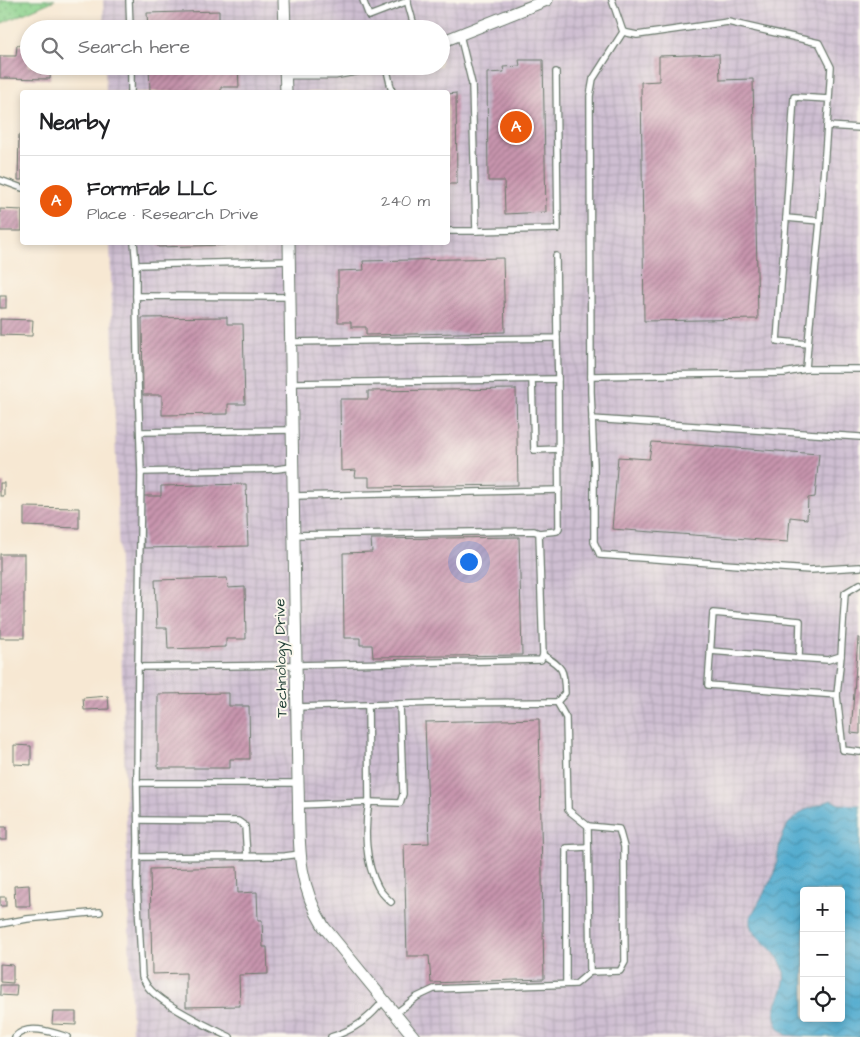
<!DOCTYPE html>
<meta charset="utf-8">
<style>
body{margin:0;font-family:"Architects Daughter",sans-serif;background:#f2f2f2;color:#202124}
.controls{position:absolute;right:15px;bottom:15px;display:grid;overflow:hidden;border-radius:5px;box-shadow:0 2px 8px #0003}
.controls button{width:45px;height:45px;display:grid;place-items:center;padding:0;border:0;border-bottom:1px solid #e0e0e0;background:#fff;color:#202124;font:25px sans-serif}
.you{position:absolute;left:468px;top:561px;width:18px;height:18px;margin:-12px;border:4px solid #fff;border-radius:50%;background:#1a73e8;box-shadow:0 0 0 8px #1a73e833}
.badge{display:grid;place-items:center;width:32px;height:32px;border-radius:50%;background:#ea580c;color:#fff;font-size:16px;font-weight:700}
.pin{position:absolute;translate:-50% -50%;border:2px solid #fff;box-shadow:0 1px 5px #0006}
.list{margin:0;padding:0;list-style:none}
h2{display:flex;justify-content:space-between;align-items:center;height:65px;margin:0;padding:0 20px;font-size:21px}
h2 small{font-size:16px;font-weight:400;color:#757577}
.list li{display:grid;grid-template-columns:32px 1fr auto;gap:15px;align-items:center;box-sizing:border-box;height:90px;padding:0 20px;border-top:1px solid #e0e0e0}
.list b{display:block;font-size:19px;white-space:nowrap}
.list p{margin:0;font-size:16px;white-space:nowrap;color:#757577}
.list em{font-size:16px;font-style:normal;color:#757577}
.icon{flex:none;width:28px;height:28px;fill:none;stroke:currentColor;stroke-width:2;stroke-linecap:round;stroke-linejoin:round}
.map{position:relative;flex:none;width:860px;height:1037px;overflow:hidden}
.search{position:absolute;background:#fff;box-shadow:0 2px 8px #0003;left:20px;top:20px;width:430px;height:55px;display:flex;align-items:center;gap:12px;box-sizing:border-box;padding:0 18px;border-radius:28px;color:#757577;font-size:19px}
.panel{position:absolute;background:#fff;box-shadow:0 2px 8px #0003;left:20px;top:90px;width:430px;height:155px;border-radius:5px}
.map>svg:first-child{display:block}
.industrial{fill:url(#industrial-grid);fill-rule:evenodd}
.park{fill:url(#park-dots);stroke:#54865f}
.water{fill:url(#water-waves);stroke:#387482;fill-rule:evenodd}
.building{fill:url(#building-hatch)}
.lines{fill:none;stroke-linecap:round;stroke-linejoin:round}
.lane-casing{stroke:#6b796c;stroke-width:8}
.street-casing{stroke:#6b796c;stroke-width:13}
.lane{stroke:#fff;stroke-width:5.5}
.street{stroke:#fff;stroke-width:11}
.labels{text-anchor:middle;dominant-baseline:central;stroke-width:4;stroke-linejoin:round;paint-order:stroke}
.street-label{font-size:15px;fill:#1f3d34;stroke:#fbf7ec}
</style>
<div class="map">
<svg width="860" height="1037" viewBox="0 0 860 1037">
<defs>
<pattern id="industrial-grid" width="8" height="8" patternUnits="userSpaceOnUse" patternTransform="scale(1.25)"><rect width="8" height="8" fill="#cebed1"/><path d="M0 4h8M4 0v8" fill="none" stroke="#b0a4b4"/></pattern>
<pattern id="park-dots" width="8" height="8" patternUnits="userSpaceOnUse" patternTransform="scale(1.25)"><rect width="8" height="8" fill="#89d08a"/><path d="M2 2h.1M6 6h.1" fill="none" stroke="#6faa72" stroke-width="1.8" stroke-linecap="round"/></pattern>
<pattern id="water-waves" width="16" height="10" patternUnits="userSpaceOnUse" patternTransform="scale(1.25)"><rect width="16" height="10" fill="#52accf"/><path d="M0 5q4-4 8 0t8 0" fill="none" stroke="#438da9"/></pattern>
<pattern id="building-hatch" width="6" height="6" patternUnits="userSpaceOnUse" patternTransform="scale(1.25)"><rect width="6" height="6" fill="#c794ad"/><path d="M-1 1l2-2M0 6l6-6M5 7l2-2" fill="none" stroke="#a17a8e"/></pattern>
</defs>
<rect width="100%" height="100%" fill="#fbf7ec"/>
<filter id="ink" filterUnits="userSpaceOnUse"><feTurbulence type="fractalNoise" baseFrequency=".02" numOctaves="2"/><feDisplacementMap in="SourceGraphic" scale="10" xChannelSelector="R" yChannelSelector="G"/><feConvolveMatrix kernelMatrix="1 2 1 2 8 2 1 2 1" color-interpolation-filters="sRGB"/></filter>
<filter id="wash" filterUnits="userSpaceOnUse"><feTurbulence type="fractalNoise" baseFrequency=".0096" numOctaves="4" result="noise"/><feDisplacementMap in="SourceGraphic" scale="20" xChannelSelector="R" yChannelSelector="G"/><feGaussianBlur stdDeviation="1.12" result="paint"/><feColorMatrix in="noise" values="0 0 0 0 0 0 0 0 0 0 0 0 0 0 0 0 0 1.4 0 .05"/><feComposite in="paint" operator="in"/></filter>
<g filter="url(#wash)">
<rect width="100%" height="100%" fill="#f7e8d3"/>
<path class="industrial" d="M103,0H860V1037H132L110,243L448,242V92H106L105,66H441V29H104ZM804,891H841V1018H804Z"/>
<path class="park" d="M0,0H55L0,24Z"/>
<path class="water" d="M831,800L839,804L860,805V1037C843,1037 802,1037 787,1035C778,1031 773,1018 775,1009C779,995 788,983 783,968C778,953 762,942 752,930L750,924V918L775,873L780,842L788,824L803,811ZM804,891H841V1018H804Z"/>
<g id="blocks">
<g class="building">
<path d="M219,11V24L237,23V29H148L147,13Z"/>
<path d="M17,45L29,46V66H51L50,79L0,78V56H16Z"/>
<path d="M719,54L720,80L753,79L758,319L644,321L641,82L659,81V56Z"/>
<path d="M519,60H543L546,212L505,214L504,181H488L487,73L504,72L503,67L520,66Z"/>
<path d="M149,66H238L239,87H221V92H150Z"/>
<path d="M456,93L457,184H448V94Z"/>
<path d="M19,135H22V180H18Z"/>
<path d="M0,209L22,210V231H0Z"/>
<path d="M158,242H225V245L158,247Z"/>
<path d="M503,258L505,332L366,335V327H351V322H338V271L364,270L363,261Z"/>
<rect x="0" y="296" width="6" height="12"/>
<path d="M227,317V324H243L245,404H228V414L162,415V395H143L142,318Z"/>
<path d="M0,319L33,320L32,336L0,335Z"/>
<path d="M516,389L518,485L369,487V477H355L356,470L341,471L340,399H368V391Z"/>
<path d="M652,442L819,454L815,497L808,498L807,519L790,517L788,542L612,529L618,457L649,459Z"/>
<rect x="0" y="483" width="4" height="13"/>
<path d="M246,484L248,546L144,548L143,496H161V486Z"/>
<path d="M24,507L79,508V528L24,526Z"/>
<path d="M519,537L522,655L373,657L372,645H360V638H344L343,553L372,552L371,539Z"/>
<rect x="0" y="554" width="24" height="84"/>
<path d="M227,578L228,588L245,587L246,639H226V647L168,649L167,628H157L155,580Z"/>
<path d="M858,638H860V734L851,733Z"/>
<path d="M229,693V706H249L250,759H230V768H158V694Z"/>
<path d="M108,696L109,709L84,710L83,698Z"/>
<path d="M539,719L544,979L431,983L429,956H407L404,844L429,843L425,722Z"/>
<path d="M14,745L31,746V765L14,764Z"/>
<rect x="0" y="827" width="7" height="13"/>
<path d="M237,867L238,893L257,892L258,920H262L263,947H267L268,974L239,975L240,1006L186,1007V973L152,974L150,869Z"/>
<path d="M29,885L30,906H15L14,886Z"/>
<rect x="0" y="897" width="6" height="9"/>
<path d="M0,964L13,965V983L0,982Z"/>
<path d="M0,985H17L16,996L0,995Z"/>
<path d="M53,1012H76V1025L52,1024Z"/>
</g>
</g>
</g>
<g filter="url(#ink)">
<use href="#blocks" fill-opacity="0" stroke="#6b796c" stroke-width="1"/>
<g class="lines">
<defs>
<g id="lane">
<path d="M129,0L130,29"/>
<path d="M363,0L369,16L408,1"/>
<path d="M407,0L415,29"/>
<path d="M612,0L623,32L593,79L590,96L591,392L594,465V542L600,555L810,570L860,567"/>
<path d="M623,32L637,35L728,22L819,43L831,67L829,99L794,97L786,218L820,221L829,99"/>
<path d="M131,66V92"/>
<path d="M386,66L392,92"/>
<path d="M827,126L860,128"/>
<path d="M0,180L22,188"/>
<path d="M786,218L777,341L808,344L806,369H860"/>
<path d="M448,231H476L472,84L460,35"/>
<path d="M476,231L558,229L556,72"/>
<path d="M134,242L136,265"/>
<path d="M136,296V265L289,261"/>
<path d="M557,338L558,379"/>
<path d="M290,342L557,338L556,256"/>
<path d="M808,344L820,221"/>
<path d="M591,376L784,373L806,369"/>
<path d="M532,380L534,450L559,449"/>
<path d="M291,383L558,379L559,528L557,531L539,533"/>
<path d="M592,419L860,437"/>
<path d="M140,432L292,430"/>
<path d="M141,474L137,352L136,296L290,297"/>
<path d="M293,496L559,490"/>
<path d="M294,535L534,531L539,533L543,655L541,660L296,665L138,667L137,783H298"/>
<path d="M860,584L845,593L841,656L828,660L799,658L800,621L713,613L708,685L837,695L843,750L860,752"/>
<path d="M710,651L799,658"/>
<path d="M543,655C563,667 564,669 565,693L557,702"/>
<path d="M138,667L141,474L142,472L277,469L293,467"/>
<path d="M837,695L841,656"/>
<path d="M297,707L440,703L557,702L566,718L568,810L588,826L590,972L576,984L434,989L417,997L395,1014"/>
<path d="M137,783L138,841L137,886L142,977C144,980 146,984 148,987C162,1005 209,1027 230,1037"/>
<path d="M299,805L369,802L368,705"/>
<path d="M138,820L238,821L245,826L247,856"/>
<path d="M588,826L619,829L624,847L625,962L620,971L590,972"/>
<path d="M138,857L285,856L300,854"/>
<path d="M391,902C387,898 381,893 378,887C365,863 364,829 369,802L400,803L403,794L400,704"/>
<path d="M0,924L27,919L100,912"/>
<path d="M566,984V848L588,847"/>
<path d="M15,1037C27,1023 52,1032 67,1037"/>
<path d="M331,1037C354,1030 369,1019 384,1000"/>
</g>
<g id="street">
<path d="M284,0L285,29"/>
<path d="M441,42L547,0"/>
<path d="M285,66L286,92"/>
<path d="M286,73H335L373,66"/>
<path d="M289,242L298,783C300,838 294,878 324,927L414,1037"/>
</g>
</defs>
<use href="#lane" class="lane-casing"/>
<use href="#street" class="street-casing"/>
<use href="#lane" class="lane"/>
<use href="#street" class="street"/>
</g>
</g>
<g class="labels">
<g class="street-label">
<text transform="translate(281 658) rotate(-91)">Technology Drive</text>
</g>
</g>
</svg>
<div class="controls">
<button>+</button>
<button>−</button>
<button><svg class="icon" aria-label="locate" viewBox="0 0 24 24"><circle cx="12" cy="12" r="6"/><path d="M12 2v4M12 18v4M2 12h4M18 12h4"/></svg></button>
</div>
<div class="you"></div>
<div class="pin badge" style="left:516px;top:127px">A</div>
<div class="search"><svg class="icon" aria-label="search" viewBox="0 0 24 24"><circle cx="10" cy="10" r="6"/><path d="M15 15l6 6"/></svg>Search here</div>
<section class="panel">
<h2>Nearby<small></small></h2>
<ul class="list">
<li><span class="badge">A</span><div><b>FormFab LLC</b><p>Place · Research Drive</p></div><em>240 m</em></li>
</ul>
</section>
</div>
